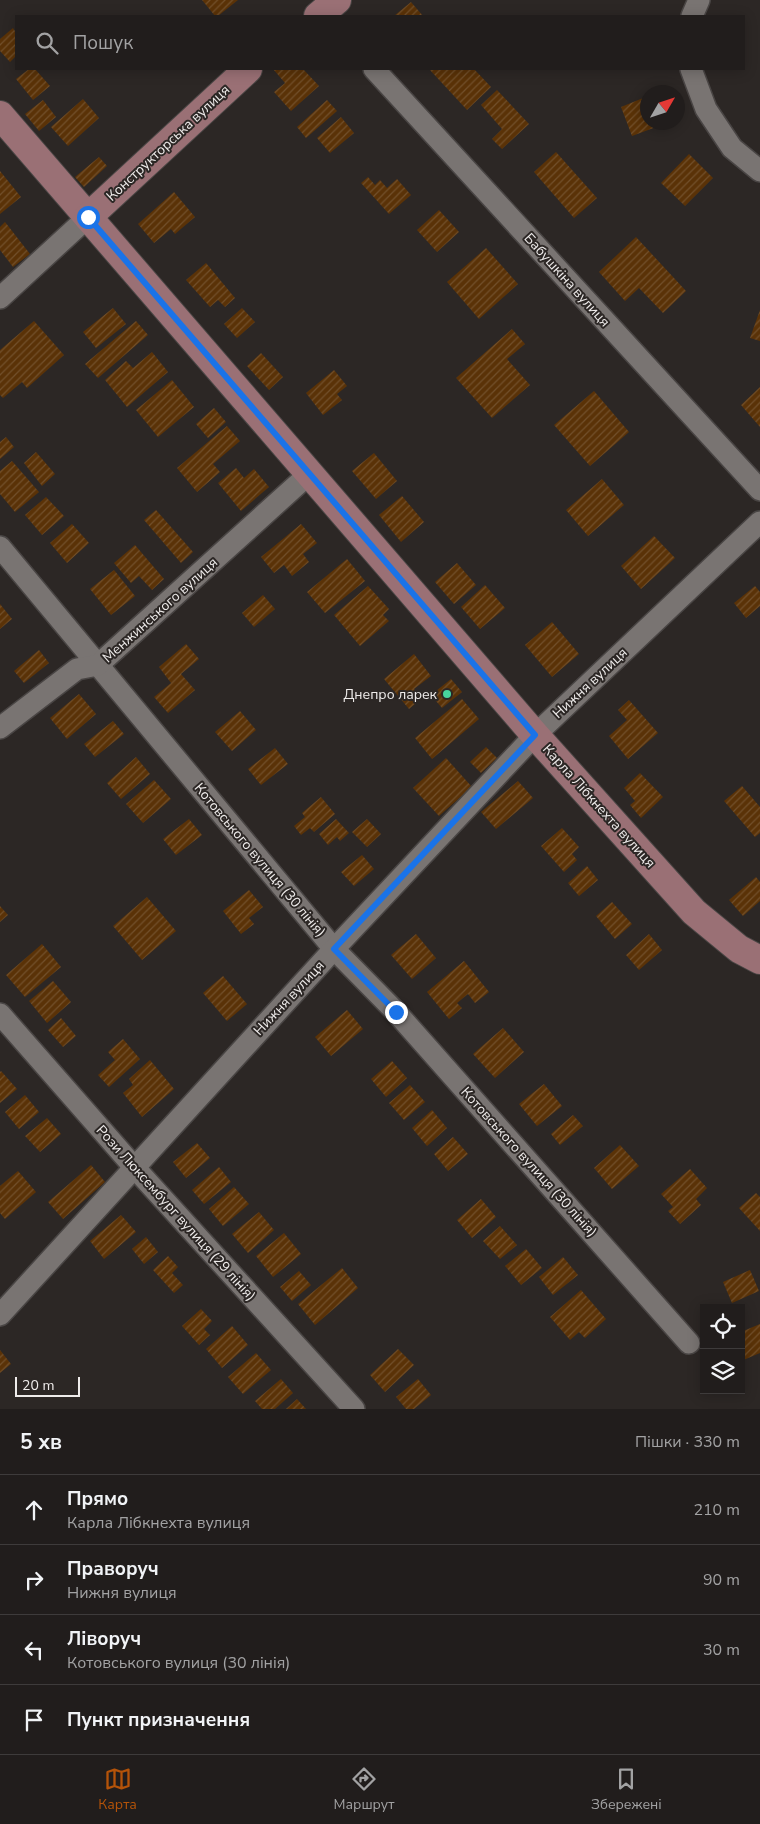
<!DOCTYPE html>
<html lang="uk">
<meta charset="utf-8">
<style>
body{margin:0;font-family:"Nunito Sans",sans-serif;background:#2d2a29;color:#f1f3f6}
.controls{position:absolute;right:15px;bottom:15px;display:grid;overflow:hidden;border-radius:0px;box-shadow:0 2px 12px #0003}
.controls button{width:45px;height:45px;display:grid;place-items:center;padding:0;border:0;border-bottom:1px solid #3e3b3b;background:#211d1c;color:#f1f3f6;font:25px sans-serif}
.compass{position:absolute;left:640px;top:85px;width:45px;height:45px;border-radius:50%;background:#211d1c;box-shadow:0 2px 12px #0003;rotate:51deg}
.scale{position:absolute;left:15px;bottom:12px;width:65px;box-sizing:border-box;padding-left:5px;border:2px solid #efeceb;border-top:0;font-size:14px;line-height:18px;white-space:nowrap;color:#efeceb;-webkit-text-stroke:4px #2c2725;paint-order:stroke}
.stop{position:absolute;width:15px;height:15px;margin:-11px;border:4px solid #1a73e8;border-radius:50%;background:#fff}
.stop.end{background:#1a73e8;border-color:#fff;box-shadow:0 1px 5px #0008}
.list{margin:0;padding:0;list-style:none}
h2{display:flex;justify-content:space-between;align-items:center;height:65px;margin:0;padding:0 20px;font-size:21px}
h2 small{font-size:16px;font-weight:400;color:#a2a2a3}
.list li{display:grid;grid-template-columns:32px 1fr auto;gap:15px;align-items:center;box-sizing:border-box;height:70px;padding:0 20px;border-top:1px solid #3e3b3b}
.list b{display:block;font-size:19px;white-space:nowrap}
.list p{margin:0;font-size:16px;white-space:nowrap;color:#a2a2a3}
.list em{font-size:16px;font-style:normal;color:#a2a2a3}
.icon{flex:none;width:28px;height:28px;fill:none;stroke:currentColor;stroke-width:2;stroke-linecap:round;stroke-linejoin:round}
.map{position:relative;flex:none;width:760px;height:1409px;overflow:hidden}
.search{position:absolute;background:#211d1c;box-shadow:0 2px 12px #0003;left:15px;right:15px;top:15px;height:55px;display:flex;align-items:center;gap:12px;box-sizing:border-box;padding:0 18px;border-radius:0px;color:#a2a2a3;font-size:19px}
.sheet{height:345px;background:#211d1c}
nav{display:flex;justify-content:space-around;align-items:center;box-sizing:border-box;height:70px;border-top:1px solid #3e3b3b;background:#211d1c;font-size:14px;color:#a2a2a3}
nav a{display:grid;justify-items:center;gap:2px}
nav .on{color:#b45309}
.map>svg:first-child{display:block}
.building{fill:url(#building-hatch)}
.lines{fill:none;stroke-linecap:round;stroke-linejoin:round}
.street-casing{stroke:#494544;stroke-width:24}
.secondary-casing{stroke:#494544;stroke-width:30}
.street{stroke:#797472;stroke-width:21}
.secondary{stroke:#9a7075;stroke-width:28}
.route{stroke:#1a73e8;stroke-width:6}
.poi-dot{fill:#47d49e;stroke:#2c2725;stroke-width:2}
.labels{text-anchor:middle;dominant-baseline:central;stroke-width:4;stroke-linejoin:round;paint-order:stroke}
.street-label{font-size:14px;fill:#efeceb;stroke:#2c2725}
.poi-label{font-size:14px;fill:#efeceb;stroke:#2c2725;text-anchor:end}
</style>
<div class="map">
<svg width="760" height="1409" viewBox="0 0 760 1409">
<defs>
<pattern id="building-hatch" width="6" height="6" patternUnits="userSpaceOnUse" patternTransform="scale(1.25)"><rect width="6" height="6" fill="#5a3207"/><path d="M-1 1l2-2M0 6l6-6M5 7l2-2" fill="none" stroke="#72502b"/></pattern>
</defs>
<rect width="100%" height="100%" fill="#2c2725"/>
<g class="building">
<path d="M202,0H238L218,16H215Z"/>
<path d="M411,2L423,16H394Z"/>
<path d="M13,28L16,33V56L10,62L0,51V39Z"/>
<path d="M29,69H35L50,86L33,100L16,79Z"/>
<path d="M273,69H303L319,86L291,111L274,92L285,83Z"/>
<path d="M429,69H474L491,87L467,110Z"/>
<path d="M497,90L529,124L502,149L492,139L502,129L481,105Z"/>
<path d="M648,96V122L667,123L632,136L621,107Z"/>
<path d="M83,99L99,118L68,146L51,127Z"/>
<path d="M43,100L56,117L39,131L25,114Z"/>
<path d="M327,100L337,111L306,138L297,127Z"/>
<path d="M341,117L354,133L330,153L317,138Z"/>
<path d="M556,152L597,198L574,218L534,172Z"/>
<path d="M689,154L713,178L685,206L661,183Z"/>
<path d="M99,157L107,166L84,187L75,177Z"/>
<path d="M0,171L21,197L0,214Z"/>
<path d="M368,177L375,185L380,180L387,188L397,179L411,195L389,214L361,183Z"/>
<path d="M174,192L195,217L175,234L171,229L154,243L138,224Z"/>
<path d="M439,210L459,232L437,252L417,230Z"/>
<path d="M5,222L30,254L13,267L0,250V227Z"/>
<path d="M636,237L686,291L663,313L639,288L625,301L599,272Z"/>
<path d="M486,248L518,284L479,319L447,282Z"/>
<path d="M206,263L235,298L225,307L218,300L210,307L186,280Z"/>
<path d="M113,308L126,324L96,348L83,332Z"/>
<path d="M242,308L255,322L237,338L224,324Z"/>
<path d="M760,310V341L750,338Z"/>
<path d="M34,321L64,355L27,388L22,382L3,398L0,395V350Z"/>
<path d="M136,321L148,335L98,378L85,364Z"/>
<path d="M512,329L525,344L507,359L530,385L492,418L456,378Z"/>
<path d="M152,352L168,372L127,407L105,380L126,361L133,368Z"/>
<path d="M261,353L283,377L269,390L247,366Z"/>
<path d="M334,370L347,386L337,394L342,400L323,415L306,393Z"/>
<path d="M172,380L194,407L158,437L136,410Z"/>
<path d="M760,387V427L741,405Z"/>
<path d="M594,391L629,432L590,466L554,425Z"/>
<path d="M214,408L226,422L208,438L196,424Z"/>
<path d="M227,426L240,441L213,464L220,472L197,492L177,468Z"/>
<path d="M6,437L14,447L0,459V442Z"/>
<path d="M36,452L55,474L42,486L24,463Z"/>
<path d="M374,453L397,481L376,499L352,471Z"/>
<path d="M12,461L39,492L15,512L0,494V471Z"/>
<path d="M236,468L244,478L254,469L269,487L241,511L218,483Z"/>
<path d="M602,479L624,505L588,536L566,510Z"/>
<path d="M402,496L424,522L401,542L379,515Z"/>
<path d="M46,497L64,516L42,535L25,515Z"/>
<path d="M156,510L193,552L181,563L144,520Z"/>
<path d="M72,524L89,543L67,563L50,543Z"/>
<path d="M301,524L317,543L303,554L309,562L292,576L284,565L274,573L261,557Z"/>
<path d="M654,536L675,558L641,589L621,566Z"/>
<path d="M135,545L164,579L152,590L139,576L131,583L114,563Z"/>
<path d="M347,559L365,581L325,613L307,592Z"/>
<path d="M457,563L476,585L454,604L435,582Z"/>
<path d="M114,570L135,596L111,615L90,589Z"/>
<path d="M485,585L505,608L480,629L461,607Z"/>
<path d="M368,586L389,609L383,615L389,621L360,646L334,615Z"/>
<path d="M755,586L760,592V606L746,618L734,603Z"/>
<path d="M263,595L275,609L254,627L242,613Z"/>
<path d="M0,604L12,619L0,629Z"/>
<path d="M552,622L579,654L552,677L525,645Z"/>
<path d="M186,644L199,659L181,674L195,690L168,713L154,697L171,683L159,667Z"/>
<path d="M39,650L49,663L24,683L14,671Z"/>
<path d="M414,654L431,676L414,689L422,698L409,709L384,679Z"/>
<path d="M451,679L462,692L442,708L431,695Z"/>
<path d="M79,694L96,714L67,739L50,718Z"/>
<path d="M462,699L479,719L432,759L415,738Z"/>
<path d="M629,700L658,733L628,759L609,736L627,720L618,710Z"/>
<path d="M240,711L256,730L232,751L215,732Z"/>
<path d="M113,721L124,734L95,757L84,744Z"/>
<path d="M486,747L497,758L481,773L470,762Z"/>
<path d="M275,748L288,764L261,785L248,769Z"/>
<path d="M136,757L150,774L121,799L107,783Z"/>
<path d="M446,758L472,787L439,816L413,788Z"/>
<path d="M640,773L663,797L641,818L630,805L635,801L624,788Z"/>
<path d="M154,780L171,799L143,823L126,804Z"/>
<path d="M518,781L533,798L496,829L481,812Z"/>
<path d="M742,786L760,807V833L755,837L724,801Z"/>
<path d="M321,797L335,814L314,832L310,828L301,835L294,826L305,817L302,813Z"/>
<path d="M189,819L202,835L176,855L163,839Z"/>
<path d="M336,819L349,833L340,841L337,837L328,845L319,834Z"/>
<path d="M367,819L381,834L367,847L352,832Z"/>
<path d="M562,828L579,847L572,854L577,860L564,872L541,846Z"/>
<path d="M362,855L374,869L354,886L341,872Z"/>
<path d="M587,866L598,880L579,896L568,883Z"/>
<path d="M756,877L760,882V901L743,916L729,900Z"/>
<path d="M249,890L263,907L249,918L254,924L241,934L223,911Z"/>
<path d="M147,897L176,931L142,960L113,926Z"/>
<path d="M612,902L632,924L615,939L596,916Z"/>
<path d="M0,906L8,915L0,922Z"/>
<path d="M416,934L436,958L412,979L391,955Z"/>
<path d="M649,934L662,950L639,970L626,955Z"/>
<path d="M42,944L61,967L25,997L6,975Z"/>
<path d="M464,961L489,992L475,1003L468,994L457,1003L462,1008L449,1019L427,992Z"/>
<path d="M223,976L247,1004L227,1021L203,993Z"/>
<path d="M53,981L71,1002L47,1023L29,1001Z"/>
<path d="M347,1010L363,1029L331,1056L315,1037Z"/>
<path d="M61,1018L76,1036L63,1047L48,1030Z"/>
<path d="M503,1028L524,1052L495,1078L473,1054Z"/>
<path d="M123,1039L140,1059L109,1087L98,1075L115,1060L108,1052Z"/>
<path d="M150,1060L174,1089L142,1117L123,1093L133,1085L129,1079Z"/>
<path d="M392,1061L407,1078L386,1097L371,1079Z"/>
<path d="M1,1071L17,1089L0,1103V1072Z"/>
<path d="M544,1084L562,1106L537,1126L519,1104Z"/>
<path d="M410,1085L425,1102L404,1120L389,1103Z"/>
<path d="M25,1095L39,1112L19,1129L5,1112Z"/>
<path d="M432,1110L447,1128L427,1146L412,1128Z"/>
<path d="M573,1115L583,1126L560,1145L551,1134Z"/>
<path d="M47,1118L61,1134L40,1152L25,1136Z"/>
<path d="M453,1137L468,1154L448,1171L434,1154Z"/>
<path d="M197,1143L210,1158L186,1178L173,1162Z"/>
<path d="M620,1145L639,1166L612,1189L594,1168Z"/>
<path d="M91,1165L105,1182L63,1219L48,1202Z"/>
<path d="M219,1167L231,1182L204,1204L192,1190Z"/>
<path d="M690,1169L707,1188L696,1199L701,1205L680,1224L668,1211L673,1207L661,1194Z"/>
<path d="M18,1171L36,1192L5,1219L0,1213V1186Z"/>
<path d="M234,1187L249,1204L223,1226L209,1209Z"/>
<path d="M756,1193L760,1197V1231L739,1208Z"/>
<path d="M481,1199L496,1217L472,1238L457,1220Z"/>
<path d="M259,1212L274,1230L248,1253L232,1234Z"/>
<path d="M121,1215L136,1232L104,1259L90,1241Z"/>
<path d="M500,1226L517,1245L500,1259L483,1241Z"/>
<path d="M284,1233L301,1254L273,1277L256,1256Z"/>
<path d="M146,1237L158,1252L144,1264L132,1249Z"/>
<path d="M526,1249L542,1268L521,1285L505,1266Z"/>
<path d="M168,1256L178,1267L172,1273L183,1285L174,1293L153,1270Z"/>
<path d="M563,1257L578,1275L553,1295L539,1277Z"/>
<path d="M342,1268L358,1288L315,1325L298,1304Z"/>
<path d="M750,1270L759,1291L732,1303L723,1282Z"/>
<path d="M299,1271L311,1285L292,1301L280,1287Z"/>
<path d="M581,1290L606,1319L585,1338L579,1332L570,1340L550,1317Z"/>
<path d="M201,1309L212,1321L204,1329L210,1335L199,1345L182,1326Z"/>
<path d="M760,1324V1353L741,1361V1332Z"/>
<path d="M232,1326L248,1345L222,1368L206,1349Z"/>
<path d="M398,1349L414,1365L385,1392L370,1375Z"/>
<path d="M0,1350L11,1364L0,1373Z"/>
<path d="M256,1353L271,1370L243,1394L228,1377Z"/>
<path d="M281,1379L293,1393L275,1409H262L255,1401Z"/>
<path d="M418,1379L431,1395L414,1409H406L396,1397Z"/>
<path d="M297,1399L306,1409H286Z"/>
</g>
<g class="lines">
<defs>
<g id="street">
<path d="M692,16L699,0"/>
<path d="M374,69L760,490"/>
<path d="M691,69L706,109L732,148L760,171"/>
<path d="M0,298L88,217"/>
<path d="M0,547L334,949L396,1012L689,1343"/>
<path d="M0,728L77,669L98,665L309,474"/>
<path d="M0,1014L134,1167L354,1409"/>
<path d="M0,1315L334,949L535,735L760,522"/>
</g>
<g id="secondary">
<path d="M318,16L337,0"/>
<path d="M0,115L535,735L694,912L739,949L760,960"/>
<path d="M88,217L248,69"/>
</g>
</defs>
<use href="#street" class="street-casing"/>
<use href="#secondary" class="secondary-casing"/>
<use href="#street" class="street"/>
<use href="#secondary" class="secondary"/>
</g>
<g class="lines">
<path class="route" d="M88,217L535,735L334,949L396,1012"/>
</g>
<circle class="poi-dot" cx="447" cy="694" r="5"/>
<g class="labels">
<g class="street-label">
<text transform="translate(168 143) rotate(-43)">Конструкторська вулиця</text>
<text transform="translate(567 280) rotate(48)">Бабушкіна вулиця</text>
<text transform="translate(160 610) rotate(-42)">Менжинського вулиця</text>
<text transform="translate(590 683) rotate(-43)">Нижня вулиця</text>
<text transform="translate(599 806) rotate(48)">Карла Лібкнехта вулиця</text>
<text transform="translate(260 860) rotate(50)">Котовського вулиця (30 лiнiя)</text>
<text transform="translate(289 998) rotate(-47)">Нижня вулиця</text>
<text transform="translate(529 1162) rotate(48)">Котовського вулиця (30 лiнiя)</text>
<text transform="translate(176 1213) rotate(48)">Рози Люксембург вулиця (29 лiнiя)</text>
</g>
<g class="poi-label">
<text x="437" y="694">Днепро ларек</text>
</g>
</g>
</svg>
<div class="controls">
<button><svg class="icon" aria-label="locate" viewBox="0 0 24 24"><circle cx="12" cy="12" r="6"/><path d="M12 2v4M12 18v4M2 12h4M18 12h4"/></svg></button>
<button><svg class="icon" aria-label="layers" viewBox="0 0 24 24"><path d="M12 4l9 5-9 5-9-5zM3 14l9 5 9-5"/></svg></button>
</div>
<svg class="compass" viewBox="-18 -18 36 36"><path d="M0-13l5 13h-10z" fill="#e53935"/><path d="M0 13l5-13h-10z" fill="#a2a2a3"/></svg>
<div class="scale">20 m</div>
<div class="stop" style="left:88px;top:217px"></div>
<div class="stop end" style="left:396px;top:1012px"></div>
<div class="search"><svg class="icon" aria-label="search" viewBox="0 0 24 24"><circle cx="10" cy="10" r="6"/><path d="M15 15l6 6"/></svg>Пошук</div>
</div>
<section class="sheet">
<h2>5 хв<small>Пішки · 330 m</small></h2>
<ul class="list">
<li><svg class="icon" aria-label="ahead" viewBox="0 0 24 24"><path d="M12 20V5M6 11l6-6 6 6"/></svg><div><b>Прямо</b><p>Карла Лібкнехта вулиця</p></div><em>210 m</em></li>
<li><svg class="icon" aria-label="right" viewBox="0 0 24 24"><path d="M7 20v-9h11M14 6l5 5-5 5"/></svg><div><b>Праворуч</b><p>Нижня вулиця</p></div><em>90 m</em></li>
<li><svg class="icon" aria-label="left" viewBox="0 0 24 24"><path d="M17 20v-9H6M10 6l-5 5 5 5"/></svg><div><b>Ліворуч</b><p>Котовського вулиця (30 лiнiя)</p></div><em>30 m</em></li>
<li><svg class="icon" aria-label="arrive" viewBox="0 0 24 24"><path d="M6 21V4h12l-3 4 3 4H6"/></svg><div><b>Пункт призначення</b></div></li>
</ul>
</section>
<nav>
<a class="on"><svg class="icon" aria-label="map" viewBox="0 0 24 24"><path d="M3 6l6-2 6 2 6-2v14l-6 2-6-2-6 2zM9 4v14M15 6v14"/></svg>Карта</a>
<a><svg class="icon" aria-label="directions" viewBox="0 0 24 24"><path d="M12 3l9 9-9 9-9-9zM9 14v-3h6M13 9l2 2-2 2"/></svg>Маршрут</a>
<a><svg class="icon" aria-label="saved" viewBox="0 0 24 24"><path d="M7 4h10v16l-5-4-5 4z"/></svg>Збережені</a>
</nav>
